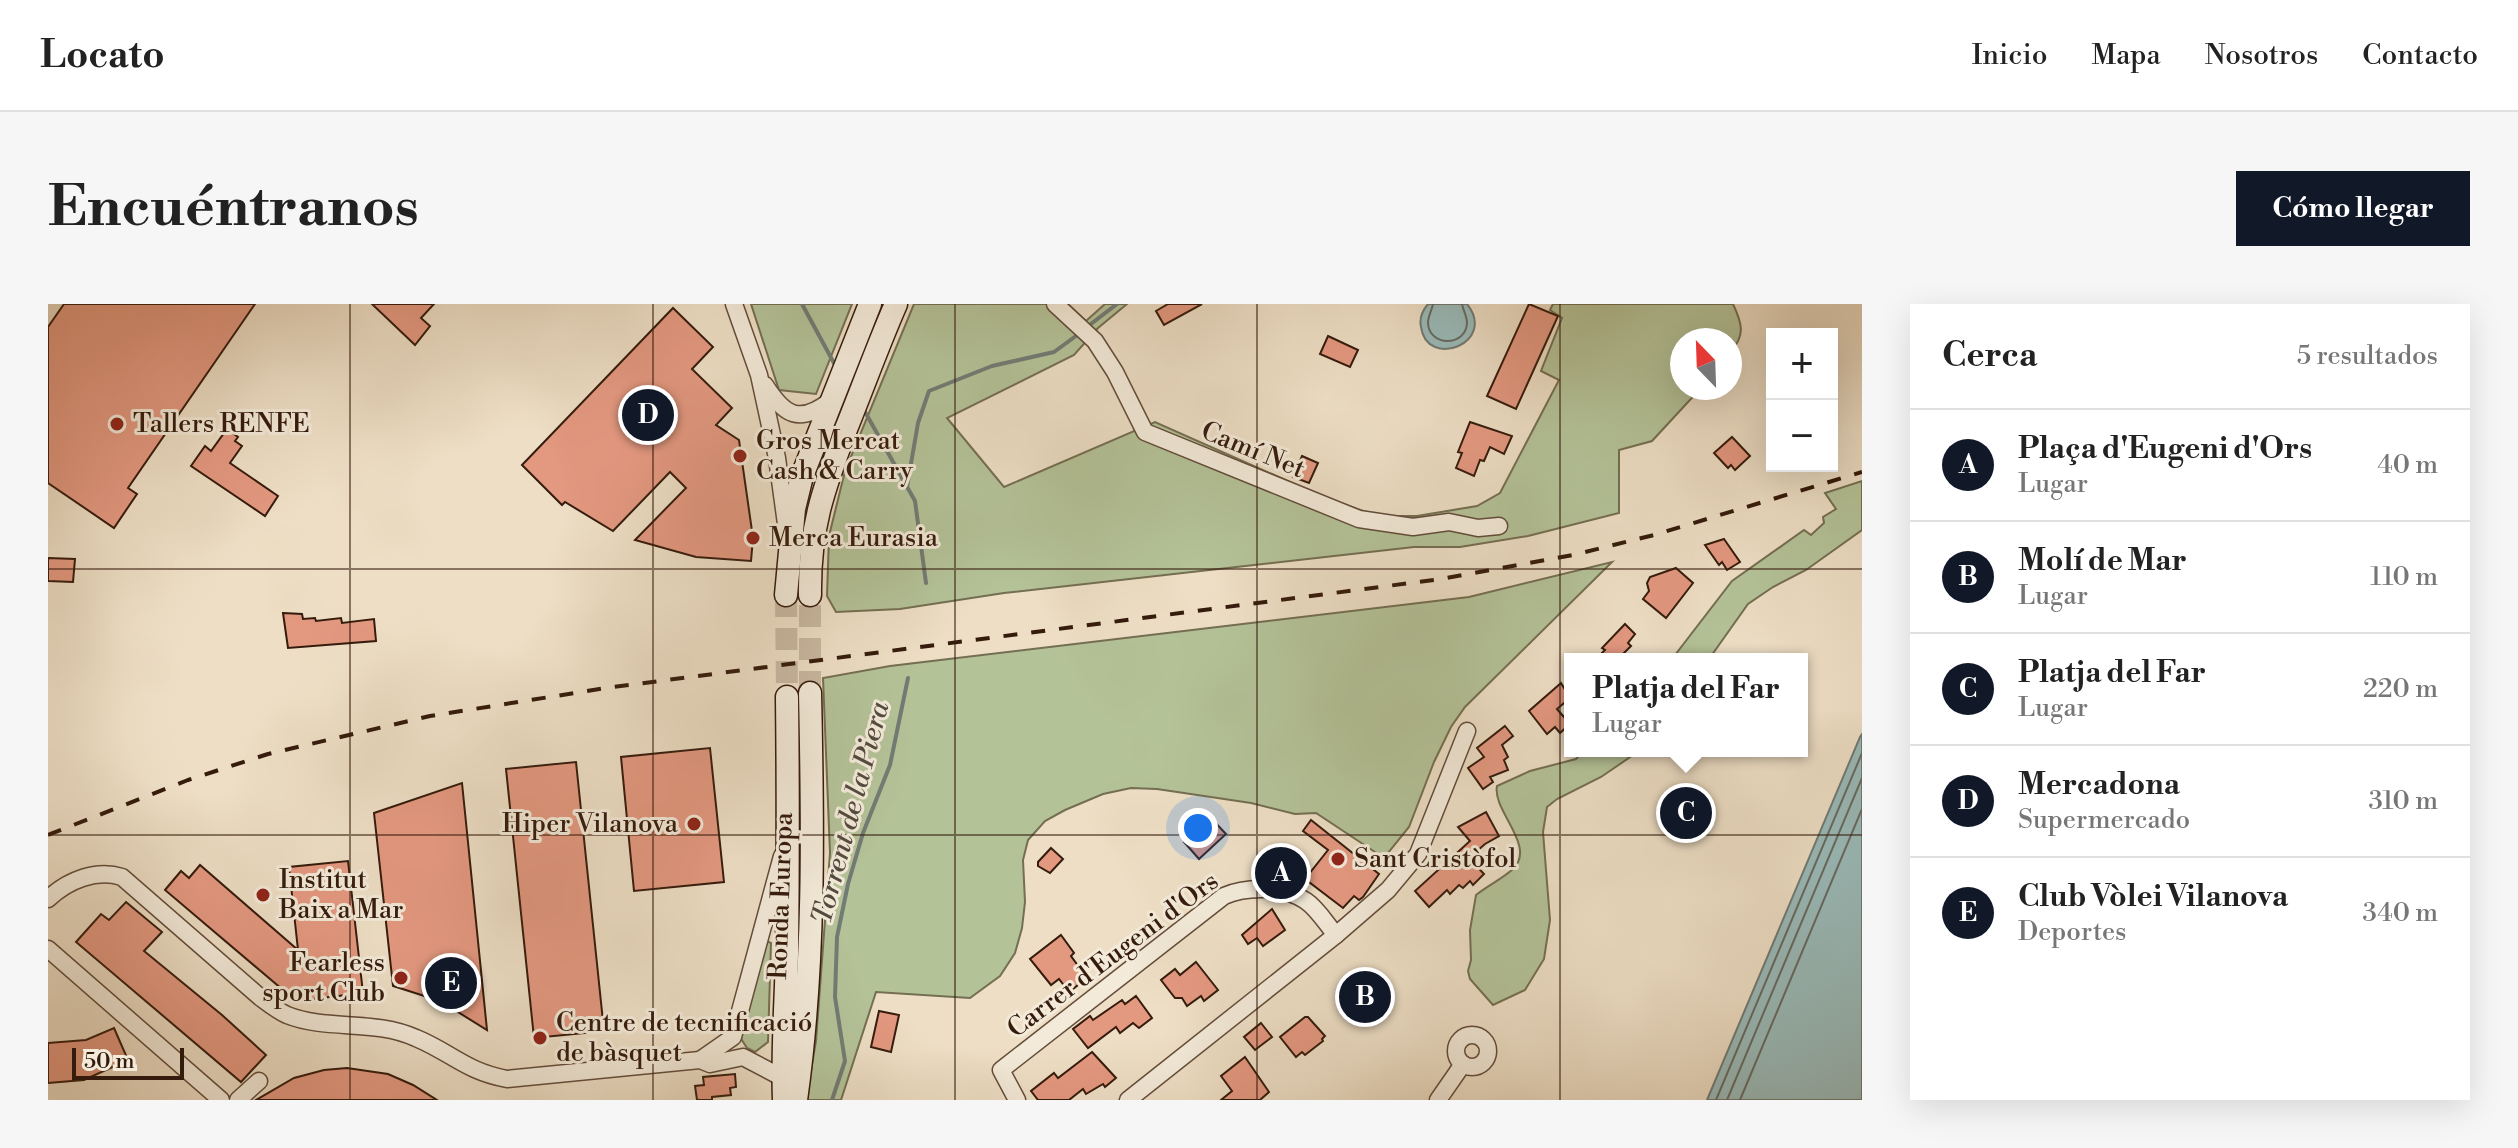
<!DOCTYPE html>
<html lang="es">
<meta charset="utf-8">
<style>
body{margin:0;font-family:"Libre Bodoni",serif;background:#f6f6f6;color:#222}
.controls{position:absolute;right:24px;top:24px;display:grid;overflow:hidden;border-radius:0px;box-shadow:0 8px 32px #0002}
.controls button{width:72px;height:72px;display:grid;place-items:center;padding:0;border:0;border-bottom:2px solid #e0e0e0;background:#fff;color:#222;font:40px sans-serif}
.compass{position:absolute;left:1622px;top:24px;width:72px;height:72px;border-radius:50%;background:#fff;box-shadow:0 8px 32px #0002;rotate:337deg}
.scale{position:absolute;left:24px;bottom:20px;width:112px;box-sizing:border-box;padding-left:8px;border:4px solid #351b0c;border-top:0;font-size:22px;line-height:28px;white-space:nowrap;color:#351b0c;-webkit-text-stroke:6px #f3ead9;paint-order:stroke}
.you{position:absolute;left:1150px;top:524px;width:28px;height:28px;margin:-20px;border:6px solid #fff;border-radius:50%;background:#1a73e8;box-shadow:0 0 0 12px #1a73e833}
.badge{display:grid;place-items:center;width:52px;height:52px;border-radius:50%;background:#111827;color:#fff;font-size:26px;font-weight:700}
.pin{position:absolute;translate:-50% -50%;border:4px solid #fff;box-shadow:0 2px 8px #0006}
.popup{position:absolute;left:1516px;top:349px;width:244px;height:104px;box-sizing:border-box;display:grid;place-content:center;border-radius:0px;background:#fff;filter:drop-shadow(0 2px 6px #0005);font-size:26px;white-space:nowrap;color:#767676}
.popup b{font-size:30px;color:#222}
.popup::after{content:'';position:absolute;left:50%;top:100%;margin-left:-16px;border:16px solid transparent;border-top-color:#fff}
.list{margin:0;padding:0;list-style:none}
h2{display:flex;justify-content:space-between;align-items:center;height:104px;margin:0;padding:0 32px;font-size:34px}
h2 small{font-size:26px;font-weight:400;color:#767676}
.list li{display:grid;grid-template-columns:52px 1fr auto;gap:24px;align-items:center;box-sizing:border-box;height:112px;padding:0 32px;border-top:2px solid #e0e0e0}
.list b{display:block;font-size:30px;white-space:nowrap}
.list p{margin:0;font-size:26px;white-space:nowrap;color:#767676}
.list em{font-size:26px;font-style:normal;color:#767676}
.map{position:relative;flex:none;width:1814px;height:796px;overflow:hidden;border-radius:0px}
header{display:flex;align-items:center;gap:48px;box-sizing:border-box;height:112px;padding:0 40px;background:#fff;border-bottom:2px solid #e0e0e0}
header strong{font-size:38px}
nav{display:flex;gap:44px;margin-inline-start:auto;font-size:28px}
.intro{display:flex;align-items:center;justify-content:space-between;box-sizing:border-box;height:192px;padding:0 48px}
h1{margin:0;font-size:56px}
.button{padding:20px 36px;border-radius:0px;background:#111827;color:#fff;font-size:28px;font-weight:700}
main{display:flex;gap:48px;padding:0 48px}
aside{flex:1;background:#fff;border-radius:0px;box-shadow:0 8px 32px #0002}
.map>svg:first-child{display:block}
.green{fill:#b4c298;stroke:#746e52;stroke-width:2}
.water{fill:#9abbba;stroke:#727b74;stroke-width:2}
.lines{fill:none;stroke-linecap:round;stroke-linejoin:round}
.shore{stroke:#686b63;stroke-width:2}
.stream{stroke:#727b74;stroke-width:4}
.building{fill:#e39880;stroke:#351b0c;stroke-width:2}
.secondary-tunnel{stroke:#c8b7a0;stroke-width:22;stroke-dasharray:22 11;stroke-linecap:butt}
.street-casing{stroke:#634c3a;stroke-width:19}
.secondary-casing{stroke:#351b0c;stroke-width:25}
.street{stroke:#f3ead9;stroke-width:16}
.secondary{stroke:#f3ead9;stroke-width:22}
.rail{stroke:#351b0c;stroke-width:4;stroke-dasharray:14 14;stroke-linecap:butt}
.grid{fill:none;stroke:#351b0c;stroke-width:2;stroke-opacity:0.55}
.poi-dot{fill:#8f2418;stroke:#f3ead9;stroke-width:3}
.labels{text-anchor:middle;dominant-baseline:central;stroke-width:6;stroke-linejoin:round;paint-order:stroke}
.poi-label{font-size:26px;fill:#351b0c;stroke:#f3ead9;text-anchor:start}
.street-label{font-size:26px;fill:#351b0c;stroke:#f3ead9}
.water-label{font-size:28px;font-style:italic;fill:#534b40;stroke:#f3ead9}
</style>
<header>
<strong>Locato</strong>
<nav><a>Inicio</a><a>Mapa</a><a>Nosotros</a><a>Contacto</a></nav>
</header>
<div class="intro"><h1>Encuéntranos</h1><a class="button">Cómo llegar</a></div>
<main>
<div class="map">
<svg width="1814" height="796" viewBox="0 0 1814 796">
<rect width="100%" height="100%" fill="#eddec5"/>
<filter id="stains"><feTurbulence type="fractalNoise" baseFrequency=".0025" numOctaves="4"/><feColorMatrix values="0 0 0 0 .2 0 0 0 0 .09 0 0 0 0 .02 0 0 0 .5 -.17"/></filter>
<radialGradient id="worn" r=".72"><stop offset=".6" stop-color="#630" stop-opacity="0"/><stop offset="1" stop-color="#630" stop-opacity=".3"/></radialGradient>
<g class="green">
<path d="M703,0H804L768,90L731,86Z"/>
<path d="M866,0H1020L1038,17L1057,0H1079L1050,24L1026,51L899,114L956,183L1107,118L1271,191L1329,212H1369L1429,202L1452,189L1511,76L1493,67L1514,14L1502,6L1505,0H1685C1694,19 1698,32 1682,48V36H1634V84H1653L1604,137L1571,146V209L1480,232L1412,243H1366L956,289L852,305L788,308L779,292L781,232L797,167Z"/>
<path d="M1814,177V226L1758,266L1725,283L1700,300L1661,355H1624L1684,277L1756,226L1763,231L1776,219L1775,213L1788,205L1777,189Z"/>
<path d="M1564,258L1417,403L1403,423L1386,458L1361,523L1336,554L1268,509L1247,510L1203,499L1109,485L1083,484L1055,490L1017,506L997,517L980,536L975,556L977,598L974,624L967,649L952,672L922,694L828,688L793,796H758L768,737L782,549L775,374L842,362L1421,293Z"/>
<path d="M1535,447H1591L1553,473L1509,495L1499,503L1495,528L1502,616L1496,655L1477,686L1445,701L1422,675L1420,667L1423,656L1422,626L1428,591C1439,582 1454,575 1465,565C1489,542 1444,507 1449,482L1482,467L1528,455Z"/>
<path d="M717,636L723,639L720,738L707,748L699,744L690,730Z"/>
</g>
<g class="water">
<path d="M1380,0H1419C1450,39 1379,66 1373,23C1371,14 1374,7 1380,0Z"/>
<path d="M1814,430V796H1659L1812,433Z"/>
</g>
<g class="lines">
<g class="shore">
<path d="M1385,0C1384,6 1380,12 1380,19C1381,43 1418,43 1419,19C1419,12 1415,6 1414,0"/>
<path d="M1668,796L1814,449"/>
<path d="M1679,796L1814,474"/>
<path d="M1692,796L1814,505"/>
</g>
<g class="stream">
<path d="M754,0L787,61"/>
<path d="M1039,23L1069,0"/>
<path d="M816,106L867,197L878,279"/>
<path d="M859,183L870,119L881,87L944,62L1006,48L1032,29"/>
<path d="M784,796L797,757L787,693L789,633L800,580L815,529L842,461L860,374"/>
</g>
</g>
<g class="building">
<path d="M16,0H207L80,184L89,190L66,224L0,179V23Z"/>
<path d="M324,0H386L373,14L382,22L367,41Z"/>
<path d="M1120,0H1154L1116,21L1108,7Z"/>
<path d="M1481,0L1510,12L1468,105L1439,92Z"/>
<path d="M625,4L665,43L644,65L684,104L668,121L691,136L705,234L703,257L648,253L587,236L638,184L622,168L565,227L517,198L514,201L474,161Z"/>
<path d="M1280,32L1310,46L1302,63L1272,50Z"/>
<path d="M1422,118L1464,132L1456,150L1442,143L1436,157L1432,156L1426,172L1408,164L1414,149L1410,148Z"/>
<path d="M179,125L190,133L187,137L194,142L182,159L230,192L217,212L143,162L157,142L163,147Z"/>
<path d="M1684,133L1702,152L1687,166L1683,161L1680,164L1666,149Z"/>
<path d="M1254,152L1270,159L1261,179L1245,173Z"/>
<path d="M1676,235L1692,258L1679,266L1674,258L1671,261L1657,241Z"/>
<path d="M0,254L27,255L25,278L0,277Z"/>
<path d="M1628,264L1645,279L1618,314L1595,295L1601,287L1599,279L1602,273Z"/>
<path d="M235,309L254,310L255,315L267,314L268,317L293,314L294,319L326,315L328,337L240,344Z"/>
<path d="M1577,320L1587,330L1580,339L1583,342L1570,355H1548L1557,346L1554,344Z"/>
<path d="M1513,379L1522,394L1509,405L1522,420L1512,429L1507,423L1499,430L1481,407Z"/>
<path d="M1457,422L1465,432L1454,441L1460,453L1456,456L1460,466L1442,473L1445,478L1435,485L1420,464L1436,453L1429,444Z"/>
<path d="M662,444L676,578L586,587L573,453Z"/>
<path d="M528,458L556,727L486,734L458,465Z"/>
<path d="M414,479L439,726L392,697L345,682L326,509Z"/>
<path d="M1438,508L1451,532L1437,540L1421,554L1436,570L1425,581L1422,577L1415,584L1411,581L1402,590L1399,586L1381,603L1367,587L1422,537L1410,523Z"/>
<path d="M1162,513L1178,530L1151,555L1136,538Z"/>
<path d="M1263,516L1331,570L1315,593L1311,596L1306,592L1295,604L1257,575L1280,546L1255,527Z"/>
<path d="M1003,544L1015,555L1002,569L990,562V558Z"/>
<path d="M300,557L315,689L248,697L117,586L133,567L141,574L152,561L250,646L241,563Z"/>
<path d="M78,598L114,628L96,647L174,711L218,751L193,778L28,638L53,610L61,616Z"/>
<path d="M1224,605L1237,626L1215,642L1209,634L1200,640L1194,631Z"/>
<path d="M1013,631L1026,649L1023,652L1039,674L1021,688L1011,675L1003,681L982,655Z"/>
<path d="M1148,658L1170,686L1156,697L1153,692L1139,702L1134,694H1127L1113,676L1127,665L1132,671Z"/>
<path d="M1317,665L1344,698L1316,720L1289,687L1303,676L1325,699Z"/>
<path d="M1088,692L1104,714L1091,724L1085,719L1072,729L1068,723L1040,744L1025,725L1042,712L1045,716L1074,696L1077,700Z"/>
<path d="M831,707L851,711L843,748L823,743Z"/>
<path d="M1257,713H1260L1277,732L1274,735L1275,737L1257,751L1254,748L1248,753L1232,733Z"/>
<path d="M1213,719L1224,733L1207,746L1196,733Z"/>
<path d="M66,724L80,756L36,776L0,779V739L38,736Z"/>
<path d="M1044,748L1068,774L1057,783L1055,780L1038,790L1035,785L1021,796H990L983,787L1006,769L1010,774Z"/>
<path d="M1197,753L1221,788L1212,796H1173L1184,787L1173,772Z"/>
<path d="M299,764L340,770L365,781L389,796H208L246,774L276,766Z"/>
<path d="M687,770L688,783L682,784L683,791L664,793V796H649L647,782L656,781L655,773Z"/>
</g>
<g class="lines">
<g class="secondary-tunnel">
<path d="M738,291L739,393"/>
<path d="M762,389V291"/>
</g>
<defs>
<g id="street">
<path d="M686,0L711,71L729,154L738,220"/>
<path d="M1007,0L1047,37L1067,68L1097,128L1311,215L1365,223L1401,218L1430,224L1451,222"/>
<path d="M717,81C736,111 751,121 782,97"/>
<path d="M0,595C20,576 48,565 74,573L213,694C221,700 230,707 239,711C279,727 326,715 368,734C404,749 417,767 459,775L652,756L662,760L695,753L733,773"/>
<path d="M0,645L173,796"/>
<circle cx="1424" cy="747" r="16"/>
<path d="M652,756L685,733L734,552"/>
<path d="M190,796L211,777"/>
<path d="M969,796L953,766L1176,592C1199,582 1237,582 1258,597C1270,605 1279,621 1288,631"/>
<path d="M1080,796L1288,631L1340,586L1370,550L1419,427"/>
<path d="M1390,796L1415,760"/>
</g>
<g id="secondary">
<path d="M738,291L746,205L754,172L822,0"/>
<path d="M762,291C761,225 775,186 798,125C815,83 830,41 848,0"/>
<path d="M736,796C734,747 738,698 739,650C740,564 740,478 739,393"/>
<path d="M748,796C767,662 765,525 762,389"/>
</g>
</defs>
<use href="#street" class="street-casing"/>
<use href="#secondary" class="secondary-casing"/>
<use href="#street" class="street"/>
<use href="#secondary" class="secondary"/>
<path class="rail" d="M0,531L140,476L220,450L382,412L558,384L1393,275L1525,251L1606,231L1814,168"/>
</g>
<path class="grid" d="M302,0V796M605,0V796M907,0V796M1209,0V796M1512,0V796M0,265H1814M0,531H1814"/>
<g class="poi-dot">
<circle cx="69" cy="120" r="8"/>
<circle cx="692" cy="152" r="8"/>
<circle cx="705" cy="234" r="8"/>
<circle cx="646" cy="520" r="8"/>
<circle cx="1290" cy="555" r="8"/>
<circle cx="215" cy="591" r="8"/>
<circle cx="353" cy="674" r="8"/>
<circle cx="492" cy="734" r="8"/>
</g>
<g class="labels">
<g class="poi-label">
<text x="85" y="120">Tallers RENFE</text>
<text x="708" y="137">Gros Mercat<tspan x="708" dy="30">Cash &amp; Carry</tspan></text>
<text x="721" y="234">Merca Eurasia</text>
<text x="630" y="520" text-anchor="end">Hiper Vilanova</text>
<text x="1306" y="555">Sant Cristòfol</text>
<text x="231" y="576">Institut<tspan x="231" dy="30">Baix a Mar</tspan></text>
<text x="337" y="659" text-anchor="end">Fearless<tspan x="337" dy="30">sport Club</tspan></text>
<text x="508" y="719">Centre de tecnificació<tspan x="508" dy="30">de bàsquet</tspan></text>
</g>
<g class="street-label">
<text transform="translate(1205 146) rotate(22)">Camí Net</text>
<text transform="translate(733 592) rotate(-88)">Ronda Europa</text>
<text transform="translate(1065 651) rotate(-37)">Carrer d'Eugeni d'Ors</text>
</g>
<g class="water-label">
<text transform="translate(803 509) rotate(-75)">Torrent de la Piera</text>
</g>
</g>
<rect width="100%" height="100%" filter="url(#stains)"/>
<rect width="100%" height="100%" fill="url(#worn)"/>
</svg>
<div class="controls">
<button>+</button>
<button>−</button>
</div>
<svg class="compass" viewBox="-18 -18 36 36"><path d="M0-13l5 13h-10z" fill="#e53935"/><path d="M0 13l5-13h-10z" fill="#767676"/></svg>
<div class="scale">50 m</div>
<div class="you"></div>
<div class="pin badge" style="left:1233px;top:569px">A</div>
<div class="pin badge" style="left:1317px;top:693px">B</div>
<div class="pin badge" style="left:1638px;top:509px">C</div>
<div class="popup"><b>Platja del Far</b>Lugar</div>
<div class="pin badge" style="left:600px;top:111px">D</div>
<div class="pin badge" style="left:403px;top:679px">E</div>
</div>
<aside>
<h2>Cerca<small>5 resultados</small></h2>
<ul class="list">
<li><span class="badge">A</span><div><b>Plaça d'Eugeni d'Ors</b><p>Lugar</p></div><em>40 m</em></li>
<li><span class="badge">B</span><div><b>Molí de Mar</b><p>Lugar</p></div><em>110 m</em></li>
<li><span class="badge">C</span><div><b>Platja del Far</b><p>Lugar</p></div><em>220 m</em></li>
<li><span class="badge">D</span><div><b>Mercadona</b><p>Supermercado</p></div><em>310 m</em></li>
<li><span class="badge">E</span><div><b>Club Vòlei Vilanova</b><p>Deportes</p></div><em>340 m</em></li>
</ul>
</aside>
</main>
